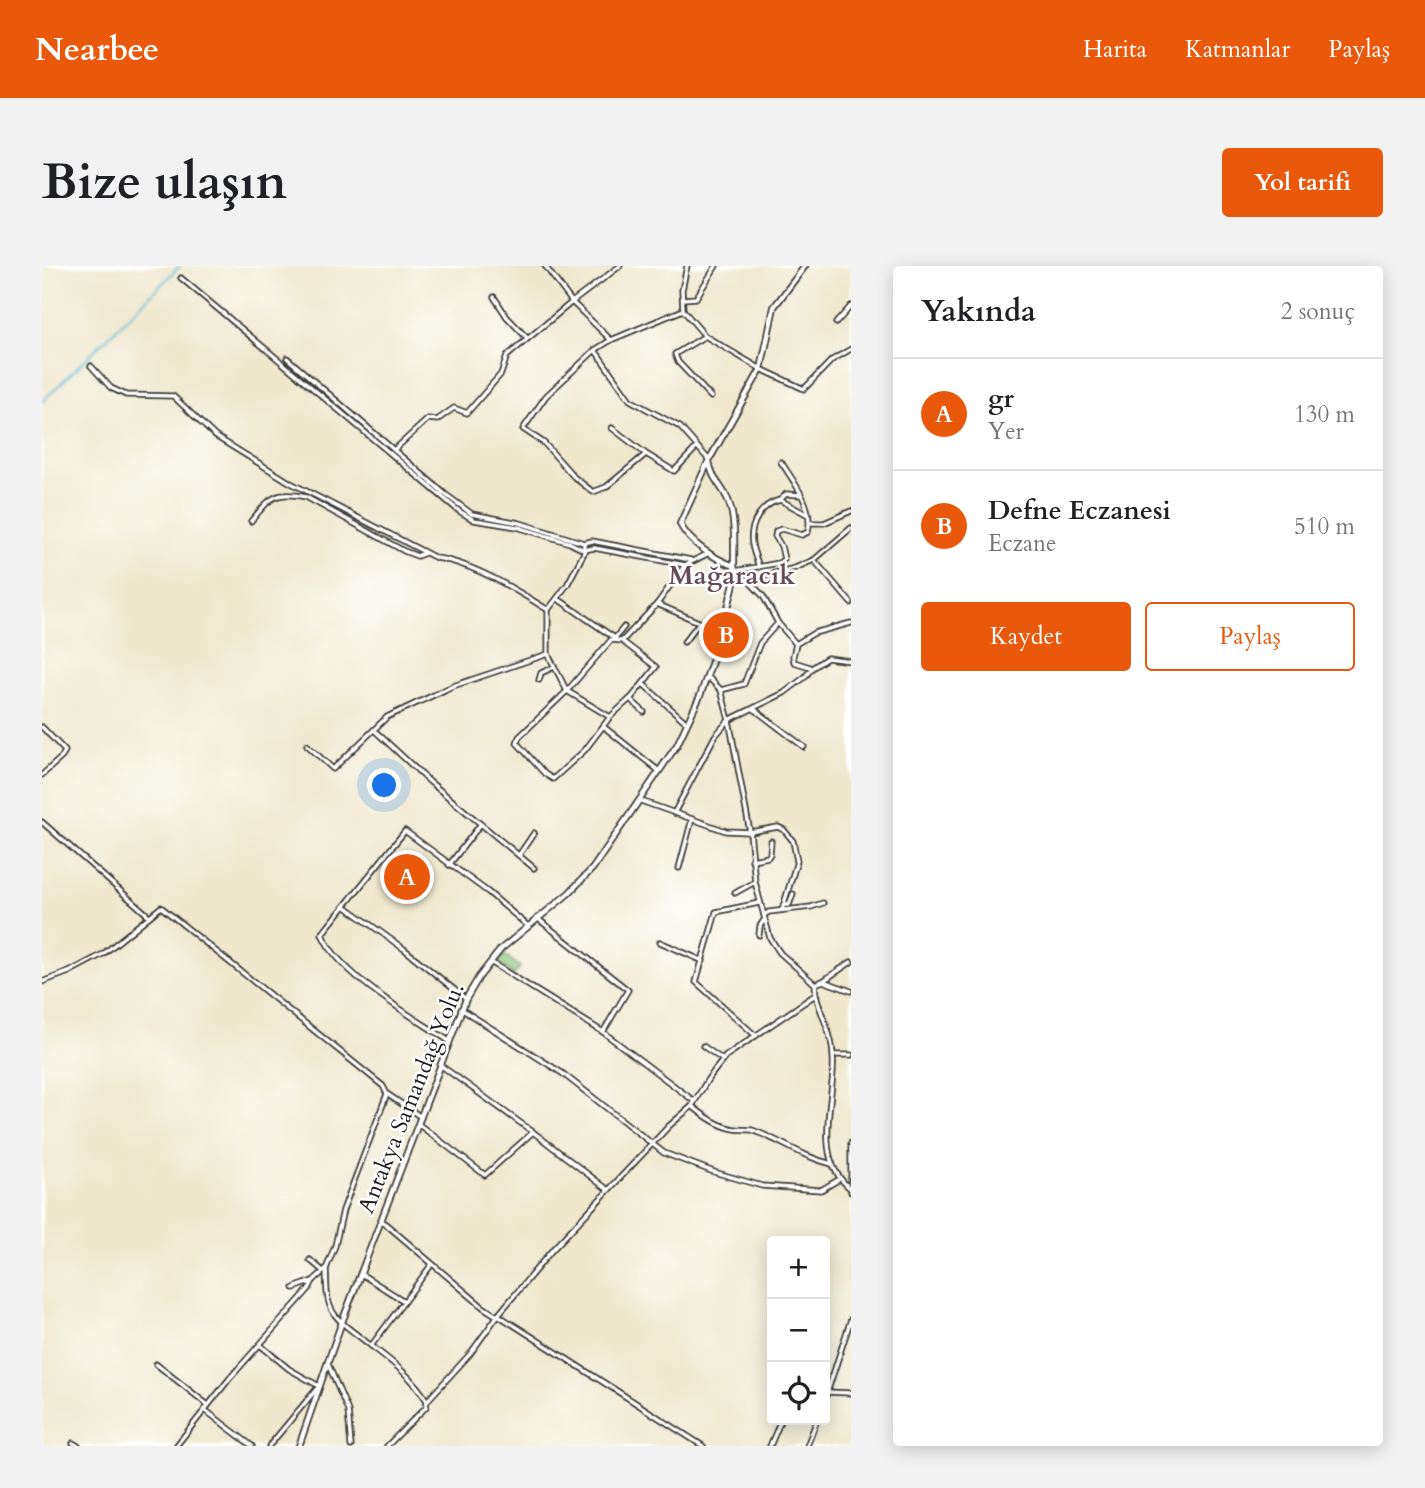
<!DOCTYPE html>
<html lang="tr">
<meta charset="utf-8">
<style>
body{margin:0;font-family:Cardo,serif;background:#f2f2f2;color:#202124}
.controls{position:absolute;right:21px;bottom:21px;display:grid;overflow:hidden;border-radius:7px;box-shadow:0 4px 18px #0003}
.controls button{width:63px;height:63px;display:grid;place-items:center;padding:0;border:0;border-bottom:2px solid #e0e0e0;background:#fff;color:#202124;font:35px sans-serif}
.you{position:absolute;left:343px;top:520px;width:24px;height:24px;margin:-18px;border:5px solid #fff;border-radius:50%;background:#1a73e8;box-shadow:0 0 0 10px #1a73e833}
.badge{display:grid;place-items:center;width:46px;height:46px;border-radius:50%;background:#ea580c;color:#fff;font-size:23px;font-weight:700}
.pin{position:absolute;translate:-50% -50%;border:4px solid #fff;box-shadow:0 2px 7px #0006}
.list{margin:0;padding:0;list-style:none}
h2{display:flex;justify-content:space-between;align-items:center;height:91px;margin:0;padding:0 28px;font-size:30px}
h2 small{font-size:23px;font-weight:400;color:#757577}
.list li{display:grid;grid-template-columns:46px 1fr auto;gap:21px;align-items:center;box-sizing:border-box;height:112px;padding:0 28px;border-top:2px solid #e0e0e0}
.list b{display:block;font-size:26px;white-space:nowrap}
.list p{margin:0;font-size:23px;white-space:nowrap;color:#757577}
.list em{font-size:23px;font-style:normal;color:#757577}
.actions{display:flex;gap:14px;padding:21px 28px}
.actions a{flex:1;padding:16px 0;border:2px solid #ea580c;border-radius:7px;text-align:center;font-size:24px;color:#ea580c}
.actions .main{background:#ea580c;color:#fff}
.icon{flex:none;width:38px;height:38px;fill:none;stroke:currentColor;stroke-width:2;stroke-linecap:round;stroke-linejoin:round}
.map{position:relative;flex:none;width:809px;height:1180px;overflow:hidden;border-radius:7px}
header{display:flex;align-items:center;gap:42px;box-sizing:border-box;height:98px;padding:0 35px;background:#ea580c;color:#fff}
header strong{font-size:33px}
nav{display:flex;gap:38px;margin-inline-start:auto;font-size:24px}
.intro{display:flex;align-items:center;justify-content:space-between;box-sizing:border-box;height:168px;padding:0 42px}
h1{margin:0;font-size:49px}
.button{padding:18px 32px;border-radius:7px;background:#ea580c;color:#fff;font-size:24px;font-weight:700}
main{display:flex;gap:42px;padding:0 42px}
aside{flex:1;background:#fff;border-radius:7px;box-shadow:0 4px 18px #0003}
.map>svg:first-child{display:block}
.green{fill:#8bc67b;stroke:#54714c;stroke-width:2}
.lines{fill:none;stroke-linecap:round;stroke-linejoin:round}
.stream{stroke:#57b3d5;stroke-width:2}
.minor-casing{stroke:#3c3b37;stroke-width:7}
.tertiary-casing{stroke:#3c3b37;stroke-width:8}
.minor{stroke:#fff;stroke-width:3.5}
.tertiary{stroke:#fff;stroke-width:4.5}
.labels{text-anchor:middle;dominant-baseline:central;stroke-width:5;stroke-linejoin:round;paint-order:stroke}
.street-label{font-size:23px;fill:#1c1c1c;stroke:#fff}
.quarter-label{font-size:26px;font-weight:bold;fill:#664a56;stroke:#fff}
</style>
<header>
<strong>Nearbee</strong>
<nav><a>Harita</a><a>Katmanlar</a><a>Paylaş</a></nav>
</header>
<div class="intro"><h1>Bize ulaşın</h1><a class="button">Yol tarifi</a></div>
<main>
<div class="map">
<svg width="809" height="1180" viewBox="0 0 809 1180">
<rect width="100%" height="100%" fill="#fff"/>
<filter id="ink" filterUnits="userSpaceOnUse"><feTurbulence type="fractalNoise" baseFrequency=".0143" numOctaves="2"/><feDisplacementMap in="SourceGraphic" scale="14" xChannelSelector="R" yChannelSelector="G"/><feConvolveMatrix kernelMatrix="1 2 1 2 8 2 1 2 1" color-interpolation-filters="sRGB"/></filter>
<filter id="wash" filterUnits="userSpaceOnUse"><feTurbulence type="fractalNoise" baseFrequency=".00686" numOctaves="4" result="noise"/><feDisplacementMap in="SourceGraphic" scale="28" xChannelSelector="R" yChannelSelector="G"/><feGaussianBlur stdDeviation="1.57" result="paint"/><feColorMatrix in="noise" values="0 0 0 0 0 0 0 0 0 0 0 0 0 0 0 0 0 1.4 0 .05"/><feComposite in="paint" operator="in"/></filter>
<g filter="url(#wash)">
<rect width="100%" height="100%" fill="#efe8cd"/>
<path class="green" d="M462,689L478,701L472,709L456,697Z"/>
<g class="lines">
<path class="stream" d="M0,136L138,0"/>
</g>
</g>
<g filter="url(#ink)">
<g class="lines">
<defs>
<g id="minor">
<path d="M503,0L530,36L569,74"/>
<path d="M645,0L640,24L641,44L663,70L719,103L762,123L790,94L809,83"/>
<path d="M139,12L417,245L432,254L475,261L528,277L542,284L552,282L643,299"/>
<path d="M452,31L465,51L485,72"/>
<path d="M641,33L654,32L674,0"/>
<path d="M641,44L569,74L553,84L504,130L481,163L502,177L532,211L551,226L564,221L604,188L632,205L655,181"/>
<path d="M794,57L809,40"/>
<path d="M663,70L633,88L636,96L669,131"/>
<path d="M553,84L588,134L638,161L667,194"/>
<path d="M245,92L403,228L430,248L478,257L542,277L550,275L649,294"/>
<path d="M49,100L69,122L84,129L131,130L173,170L249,217L394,292C431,297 474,324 506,344"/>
<path d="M570,162L604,188"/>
<path d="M353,183L386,153L395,154L412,142L425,147L459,108L465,90L530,36L578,0"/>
<path d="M738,234L744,228L758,229"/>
<path d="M209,255C229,232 232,224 264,231L362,285L375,290L383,287"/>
<path d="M769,257H782L809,245"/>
<path d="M542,277V287L525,319L506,344V388L525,425L568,451"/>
<path d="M772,294L809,337"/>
<path d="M717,301C715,294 711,286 710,278C707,259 719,238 738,234L766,249"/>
<path d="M693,305L737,297L742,293L739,280L733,270L734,265L740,263L760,269L766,266C772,241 752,216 739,196"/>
<path d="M694,309L706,314L753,302L772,294L809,262"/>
<path d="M706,314L721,330L736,357L754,378"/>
<path d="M516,333L574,373"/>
<path d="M615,338L680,366"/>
<path d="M573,372L582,361"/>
<path d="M580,375L569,374L525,425L477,471L475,477L503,508L511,513L543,484L568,451L590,431L614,401L580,375L615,338L643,299L667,287"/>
<path d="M642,376L657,357"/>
<path d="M768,401L752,396L751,390L754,378L772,367L809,357"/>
<path d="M665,410L679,424L687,454L708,566L713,616L728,672L738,687L773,718C773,739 787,759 790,780C798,824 765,889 809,923"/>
<path d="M497,414L499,407L512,401"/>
<path d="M601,418L645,457"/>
<path d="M679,424L702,418L718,377L736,357"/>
<path d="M588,433L602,446"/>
<path d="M712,443L762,481"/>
<path d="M0,461L23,485L20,491L0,509"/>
<path d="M562,461L617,505"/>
<path d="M332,464L388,516L492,602"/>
<path d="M265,479L291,503L345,451L411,420L506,388"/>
<path d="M599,535L684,565L708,566L736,561L742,564L751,575L755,595L740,644"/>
<path d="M632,547L673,470L687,454L742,427L763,411L770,402L785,392L809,395"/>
<path d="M0,556L107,650"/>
<path d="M477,589L492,567"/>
<path d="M710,594L726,591L728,588L729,575"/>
<path d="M407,599L438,559"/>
<path d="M637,602L650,553"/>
<path d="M693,627L713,616"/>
<path d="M743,639H747L751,628"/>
<path d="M304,641L362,683L424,733"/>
<path d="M722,649L727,646L769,641L781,637"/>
<path d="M495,652L586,724L561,766"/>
<path d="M717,669L718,660L722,654"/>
<path d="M618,676L661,695"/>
<path d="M450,697L561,766L652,835"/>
<path d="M781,715L809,725"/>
<path d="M0,716L27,706L61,688L119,641L341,820L345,828L379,851"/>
<path d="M773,718L781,715L809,696"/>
<path d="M419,743L520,807L622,887L672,906L720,920L779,924L796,914"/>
<path d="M714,770L654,716L674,646L717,637"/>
<path d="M407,775C370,750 297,709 280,668L363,565L446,626L486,660"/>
<path d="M661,780L681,794"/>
<path d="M791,789H809"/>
<path d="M398,799L491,866L565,923"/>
<path d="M650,840C662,850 678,861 693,863C699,864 704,863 710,864C738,874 760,891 790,898"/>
<path d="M376,858L443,909L491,866"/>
<path d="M809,877V926"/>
<path d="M339,954L441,1041L455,1050"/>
<path d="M268,994L281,1005"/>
<path d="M284,1003C285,1017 283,1033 291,1046C296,1055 306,1062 314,1068C339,1088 369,1107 385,1135"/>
<path d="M319,1008L362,1035"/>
<path d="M252,1022L271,1015L284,1003L293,980L301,944L345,828"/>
<path d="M456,1049L661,1180"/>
<path d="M218,1079L247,1103L277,1120L227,1180"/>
<path d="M329,1080L390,998"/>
<path d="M114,1098L166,1139"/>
<path d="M286,1098L306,1145L309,1180"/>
<path d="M783,1126L809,1127"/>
<path d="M783,1133L809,1053"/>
<path d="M163,1144L210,1180"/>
<path d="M31,1177L36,1180"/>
<path d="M134,1180L188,1112L267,1023L271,1015"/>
<path d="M345,1180L384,1141L385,1135L428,1088L456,1049L511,983L627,860L650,840L666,813L684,790L773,729"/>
<path d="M728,1180L739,1154"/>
<path d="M765,1180L775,1154"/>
</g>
<g id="tertiary">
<path d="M667,195C670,214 679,218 686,234C694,253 692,280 692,300"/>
<path d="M257,1180L297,1064L424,733L437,711L459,683L527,627L551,602L635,479L658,430L679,370L694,309L692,300C673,293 647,277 638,258L667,194L719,103L732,41L763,0"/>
</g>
</defs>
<use href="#minor" class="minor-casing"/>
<use href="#tertiary" class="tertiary-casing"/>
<use href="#minor" class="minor"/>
<use href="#tertiary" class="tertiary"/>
</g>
</g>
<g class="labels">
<g class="street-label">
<text transform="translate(369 832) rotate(-68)">Antakya Samandağ Yolu.</text>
</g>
<g class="quarter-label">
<text x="690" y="309">Mağaracık</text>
</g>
</g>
</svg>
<div class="controls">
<button>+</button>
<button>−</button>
<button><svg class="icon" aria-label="locate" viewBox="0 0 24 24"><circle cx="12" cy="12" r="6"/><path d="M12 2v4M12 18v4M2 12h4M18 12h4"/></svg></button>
</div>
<div class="you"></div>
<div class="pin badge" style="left:365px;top:611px">A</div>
<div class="pin badge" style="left:684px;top:369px">B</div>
</div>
<aside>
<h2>Yakında<small>2 sonuç</small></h2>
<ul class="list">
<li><span class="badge">A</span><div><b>gr</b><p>Yer</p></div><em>130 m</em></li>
<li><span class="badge">B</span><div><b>Defne Eczanesi</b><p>Eczane</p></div><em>510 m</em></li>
</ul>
<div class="actions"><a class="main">Kaydet</a><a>Paylaş</a></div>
</aside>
</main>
